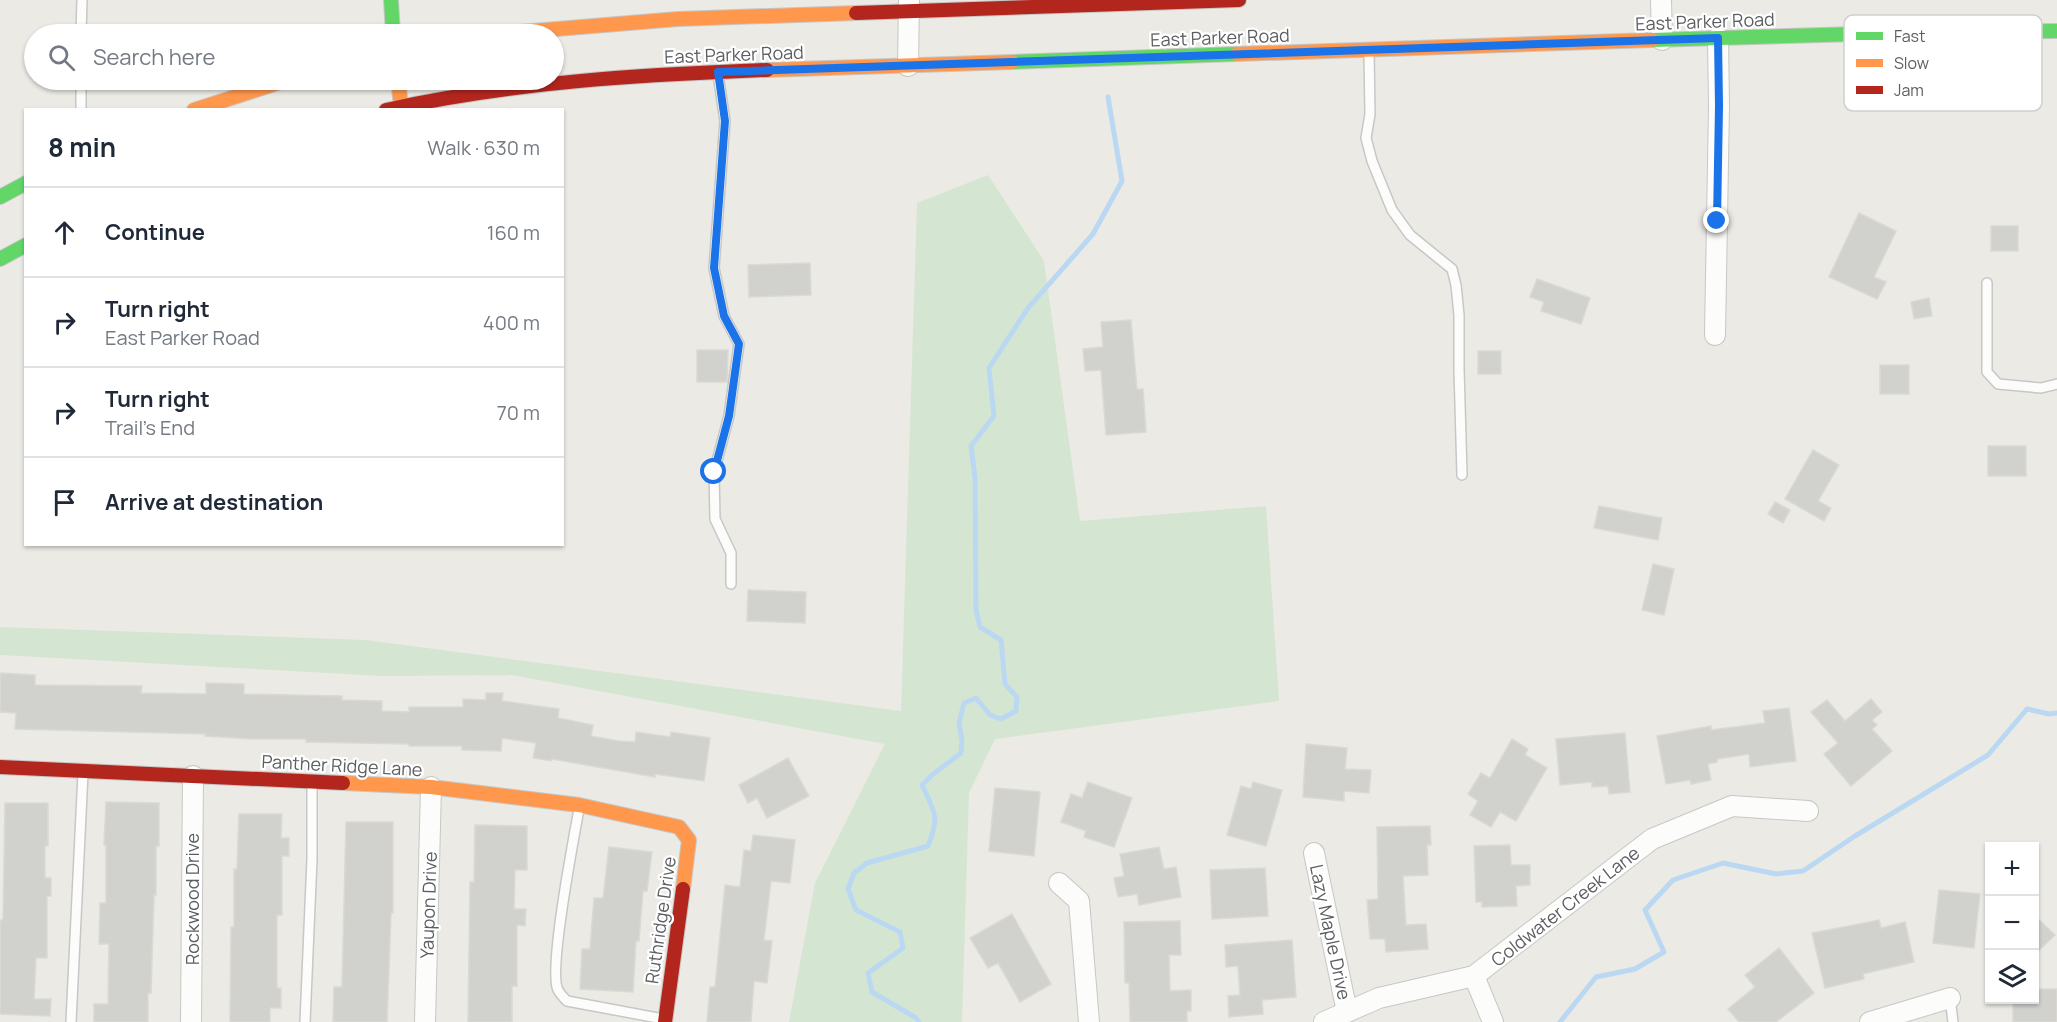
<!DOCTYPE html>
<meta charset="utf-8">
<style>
body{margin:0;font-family:Manrope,sans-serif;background:#f2f2f3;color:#1f2937}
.controls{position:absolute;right:18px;bottom:18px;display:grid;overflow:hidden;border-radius:0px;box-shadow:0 2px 4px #0004}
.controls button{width:54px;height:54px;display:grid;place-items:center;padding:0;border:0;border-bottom:2px solid #e0e1e3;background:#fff;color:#1f2937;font:30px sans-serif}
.stop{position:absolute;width:18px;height:18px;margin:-14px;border:4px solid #1a73e8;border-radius:50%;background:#fff}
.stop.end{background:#1a73e8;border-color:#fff;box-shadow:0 2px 6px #0008}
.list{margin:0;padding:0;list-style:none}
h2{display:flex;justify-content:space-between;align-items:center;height:78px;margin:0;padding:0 24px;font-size:26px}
h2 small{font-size:20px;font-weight:400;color:#747a83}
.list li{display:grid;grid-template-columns:39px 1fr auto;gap:18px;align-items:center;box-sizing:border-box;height:90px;padding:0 24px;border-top:2px solid #e0e1e3}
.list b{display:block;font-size:22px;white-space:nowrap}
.list p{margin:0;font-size:20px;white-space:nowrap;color:#747a83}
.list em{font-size:20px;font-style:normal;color:#747a83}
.icon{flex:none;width:33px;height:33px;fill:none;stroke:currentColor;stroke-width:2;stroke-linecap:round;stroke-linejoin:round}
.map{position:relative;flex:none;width:2057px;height:1022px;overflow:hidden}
.search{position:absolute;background:#fff;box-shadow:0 2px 4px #0004;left:24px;top:24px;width:540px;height:66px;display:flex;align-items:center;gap:15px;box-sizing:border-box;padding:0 21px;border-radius:33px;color:#747a83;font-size:22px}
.panel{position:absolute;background:#fff;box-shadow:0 2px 4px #0004;left:24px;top:108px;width:540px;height:438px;border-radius:0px}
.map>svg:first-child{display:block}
.green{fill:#d4e6d2}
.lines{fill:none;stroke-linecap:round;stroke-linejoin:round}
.stream{stroke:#bbd8f2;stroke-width:5}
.building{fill:#d1d1ce;stroke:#dad9d4;stroke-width:1.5}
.lane-casing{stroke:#c7c7c7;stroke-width:12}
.street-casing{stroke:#c7c7c7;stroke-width:22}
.fast-casing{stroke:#c7c7c5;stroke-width:16}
.slow-casing{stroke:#c7c7c5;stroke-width:16}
.jam-casing{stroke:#c7c7c5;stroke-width:16}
.lane{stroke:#fcfcfb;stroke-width:9}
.street{stroke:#fcfcfb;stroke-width:20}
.fast{stroke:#63d668;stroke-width:14}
.slow{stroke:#ff974d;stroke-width:14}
.jam{stroke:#b3261e;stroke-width:14}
.route{stroke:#1a73e8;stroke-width:8}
.labels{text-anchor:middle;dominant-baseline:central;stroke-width:4.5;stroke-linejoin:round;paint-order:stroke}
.street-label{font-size:18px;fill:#5b5e62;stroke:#fff}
.key{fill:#fff;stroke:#cecfd0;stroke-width:1.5}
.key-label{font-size:16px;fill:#5b5e62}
</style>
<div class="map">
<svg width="2057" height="1022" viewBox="0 0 2057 1022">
<rect width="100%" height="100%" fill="#ebeae5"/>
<path class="green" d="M988,175L1044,261L1080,521L1266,506L1279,701L995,739L969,793L962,1022H789L815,883L885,744L512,675L384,676L0,655V627L366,640L901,711L917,203Z"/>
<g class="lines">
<g class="stream">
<path d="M919,1022L916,1018L872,992L868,973L903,948L900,932L856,910L848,889L854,873L867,863L928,846C940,816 935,813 922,785L932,775L961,753L962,741L959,723L964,703L976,698L990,715L1001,719L1016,711L1017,697L1005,684L1001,640L980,627L976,610L975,478L971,446L994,416L989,368L1028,308L1093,234L1122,181L1108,97"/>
<path d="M1560,1022L1596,977L1635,969L1664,952L1645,910L1673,880L1723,863L1776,874L1803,871L1855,836L1988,755L2027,709L2049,714L2057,713"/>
</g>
</g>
<g class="building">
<path d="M1859,213L1896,231L1874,277L1886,282L1877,299L1829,277Z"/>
<rect x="1991" y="226" width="27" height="25"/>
<path d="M810,263L811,295L749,297L748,265Z"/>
<path d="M1537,279L1590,298L1581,324L1541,311L1544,302L1530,297Z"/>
<path d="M1929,298L1932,316L1914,319L1911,302Z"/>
<path d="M1131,320L1137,389H1143L1146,432L1106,435L1101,370L1085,371L1083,349L1103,347L1101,322Z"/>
<path d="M697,350H728L727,382H697Z"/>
<rect x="1478" y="351" width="23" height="23"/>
<rect x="1880" y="365" width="29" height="29"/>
<rect x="1988" y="446" width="38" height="30"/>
<path d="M1813,450L1839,465L1818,501L1831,508L1824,521L1785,499Z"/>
<path d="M1775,502L1790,510L1783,523L1768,514Z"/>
<path d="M1599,506L1662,518L1658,540L1594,528Z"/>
<path d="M1653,564L1674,569L1664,615L1642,610Z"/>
<path d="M748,590L806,592L805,623L747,621Z"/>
<path d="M0,673L35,675V685L142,686L141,693L206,694V683L244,684V694L342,696V700L382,701V711L409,712V707H463V699L486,700V693H503L502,701L559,709L558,718L593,725L591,736L619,741L635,742L636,732L670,737L671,732L710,738L704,781L655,774V777L552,759L551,761L533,758L536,743L502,738L501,751L462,750V746H409V744L306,742V739H253L205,736V734L15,729L16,713L0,712Z"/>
<path d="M1871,699L1882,712L1872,720L1877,725L1872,729L1892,751L1851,786L1824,754L1838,743L1811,712L1827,700L1845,721Z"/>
<path d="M1789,708L1796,761L1750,767L1749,754L1717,759V762L1708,764L1711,780L1691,784L1690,780L1666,784L1657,736L1711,726V730L1765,723L1763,711Z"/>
<path d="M1625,733L1630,792L1609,794L1608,786L1592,787V782L1560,785L1556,739Z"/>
<path d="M1512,739L1528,749L1525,755L1547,768L1516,821L1500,812L1491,827L1470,815L1478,801L1468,794L1481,773L1490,778Z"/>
<path d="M1306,744L1347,748L1345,769L1371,770L1369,793L1344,791V801L1303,797Z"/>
<path d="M788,758L809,796L767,818L757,798L748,803L739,785Z"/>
<path d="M1088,782L1132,798L1114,847L1084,837L1086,831L1061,822L1071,794L1082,798Z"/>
<path d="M1253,782L1282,790L1266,846L1227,835L1241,786L1251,789Z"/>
<path d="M995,788L1040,792L1034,856L989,851Z"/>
<path d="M106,802L159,803V846H156V895H154L151,993H148V1022H94V1004H108L109,944H99L100,903H106V845H104Z"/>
<path d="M5,803H48V846H45V878H51V896H47V958H36L34,999H51L50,1016L0,1014V920H3Z"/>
<path d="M239,814H282L281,838H289V856H282V915H277V988H281V1008H270V1022H230L231,927H234V869H237Z"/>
<path d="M346,822H393V913H391L387,1022H333L334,987H342Z"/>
<path d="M475,825L527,826V870H515L514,909H526L525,926L517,925V986H512V1022H468L470,882H474Z"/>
<path d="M1430,826L1431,845H1427L1428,875L1403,876L1406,925L1426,924L1428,949L1386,952L1385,939H1370L1367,900L1378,899L1377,827Z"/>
<path d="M753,835L795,840L790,883L771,881L764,940L772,941L767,983L754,981L751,1022H707L710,987H715L725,885L740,887L744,850L751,851Z"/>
<path d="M1510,845L1511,865H1530V885L1516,886L1517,906L1482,907V902H1476L1474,846Z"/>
<path d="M609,847L652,852L647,891H643L639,941H636L633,992L580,989L582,949H590L594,898H603Z"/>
<path d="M1159,847L1164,869L1176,867L1181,897L1139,905L1137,894L1118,897L1114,878L1124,876L1120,854Z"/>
<path d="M1265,868L1268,916L1212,919L1210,870Z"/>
<path d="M1939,890L1980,894L1974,948L1933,943Z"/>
<path d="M1012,914L1051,984L1020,1002L998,963L988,968L970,938Z"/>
<path d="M2034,915L2055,935L2034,955Z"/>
<path d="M1879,920L1881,928L1905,922L1914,962L1863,974L1864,979L1825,988L1812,933Z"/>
<path d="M1180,921L1181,955H1169L1170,991L1191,990V1011H1187V1022H1130L1129,983H1125L1124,922Z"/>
<path d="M1292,940L1296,997L1262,1000L1263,1014L1229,1017L1228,996L1240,995L1238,966L1226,967L1225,945Z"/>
<path d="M1779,948L1814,993L1776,1022H1739L1728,1009L1755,987L1745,975Z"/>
<path d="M2034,989H2057V1022H2013V999H2034Z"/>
</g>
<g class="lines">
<defs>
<g id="lane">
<path d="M81,34L82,0"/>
<path d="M1369,53L1370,114L1366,138L1372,161L1392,210L1410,235L1452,269L1456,285L1459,315V369L1462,475"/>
<path d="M718,74L725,121L714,268L724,316L739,344L729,416L714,472L715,519L731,553V584"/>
<path d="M81,80V110"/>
<path d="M1987,283V372L1998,384L2041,388L2057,384"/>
<path d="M579,809C574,837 548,971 558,990C560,994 564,998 567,1001L663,1019"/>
<path d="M1950,998L1953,1022"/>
<path d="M71,1022L83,773"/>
<path d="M305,1022L312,859V785"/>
</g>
<g id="street">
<path d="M1661,0L1662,40"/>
<path d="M908,66L909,0"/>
<path d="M1715,335L1719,106L1718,38"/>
<path d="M1314,853L1347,1012"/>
<path d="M1059,883L1079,901L1089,1022"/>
<path d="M1474,976L1493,1022"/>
<path d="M191,1022L193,776"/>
<path d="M425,1022L431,787"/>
<path d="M1324,1022L1379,998L1474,976L1652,839L1732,806L1808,811"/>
<path d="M1870,1022L1950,998"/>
</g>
<g id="fast">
<path d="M391,0L393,34"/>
<path d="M1652,40L1925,32L2057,31"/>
<path d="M1012,62L1237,54"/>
<path d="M0,197L26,183"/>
<path d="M0,259L26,245"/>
</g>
<g id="slow">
<path d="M496,34L678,19L856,13"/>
<path d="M1237,54L1652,40"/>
<path d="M767,70L1012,62"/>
<path d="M398,80L401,106"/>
<path d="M194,110L287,80"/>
<path d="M343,783L431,787L579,805L679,827L689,840L683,889"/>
</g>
<g id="jam">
<path d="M856,13L1239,0"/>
<path d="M386,110C512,82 639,75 767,70"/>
<path d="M0,767L343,783"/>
<path d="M665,1022L683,889"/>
</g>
</defs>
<use href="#lane" class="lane-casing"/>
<use href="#street" class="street-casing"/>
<use href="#fast" class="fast-casing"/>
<use href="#slow" class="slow-casing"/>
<use href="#jam" class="jam-casing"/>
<use href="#lane" class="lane"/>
<use href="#street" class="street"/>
<use href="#fast" class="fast"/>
<use href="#slow" class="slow"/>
<use href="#jam" class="jam"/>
</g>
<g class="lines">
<path class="route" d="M714,472L729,416L739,344L724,316L714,268L725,121L718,72L1718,38L1719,106L1717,221"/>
</g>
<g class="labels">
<g class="street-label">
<text transform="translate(1705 21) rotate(-2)">East Parker Road</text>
<text transform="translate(1220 37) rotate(-2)">East Parker Road</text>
<text transform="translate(734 54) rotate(-2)">East Parker Road</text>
<text transform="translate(342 765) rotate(3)">Panther Ridge Lane</text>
<text transform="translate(192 899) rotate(-90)">Rockwood Drive</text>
<text transform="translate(428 905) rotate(-88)">Yaupon Drive</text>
<text transform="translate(1565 906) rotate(-38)">Coldwater Creek Lane</text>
<text transform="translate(660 920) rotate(-82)">Ruthridge Drive</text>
<text transform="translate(1331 932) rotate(78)">Lazy Maple Drive</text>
</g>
</g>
<rect x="1844" y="15" width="198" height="96" rx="9" class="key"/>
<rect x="1856" y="32" width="27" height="8" fill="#63d668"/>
<rect x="1856" y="59" width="27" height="8" fill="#ff974d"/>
<rect x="1856" y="86" width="27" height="8" fill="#b3261e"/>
<g class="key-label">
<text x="1894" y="42">Fast</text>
<text x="1894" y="69">Slow</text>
<text x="1894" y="96">Jam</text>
</g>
</svg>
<div class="controls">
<button>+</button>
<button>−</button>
<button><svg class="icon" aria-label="layers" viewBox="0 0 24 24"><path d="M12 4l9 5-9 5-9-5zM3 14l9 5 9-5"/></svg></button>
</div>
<div class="stop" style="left:714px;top:472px"></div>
<div class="stop end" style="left:1717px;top:221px"></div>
<div class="search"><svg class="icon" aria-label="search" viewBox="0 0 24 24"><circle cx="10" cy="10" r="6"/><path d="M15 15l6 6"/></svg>Search here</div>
<section class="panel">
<h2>8 min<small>Walk · 630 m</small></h2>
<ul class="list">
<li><svg class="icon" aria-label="ahead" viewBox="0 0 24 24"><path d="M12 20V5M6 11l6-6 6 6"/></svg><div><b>Continue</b></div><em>160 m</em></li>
<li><svg class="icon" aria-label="right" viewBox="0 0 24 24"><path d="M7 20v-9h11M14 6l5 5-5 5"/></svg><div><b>Turn right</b><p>East Parker Road</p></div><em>400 m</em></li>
<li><svg class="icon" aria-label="right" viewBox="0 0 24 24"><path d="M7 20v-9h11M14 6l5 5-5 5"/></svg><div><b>Turn right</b><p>Trail's End</p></div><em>70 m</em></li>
<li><svg class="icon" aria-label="arrive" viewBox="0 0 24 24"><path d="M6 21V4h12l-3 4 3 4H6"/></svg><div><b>Arrive at destination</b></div></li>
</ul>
</section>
</div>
